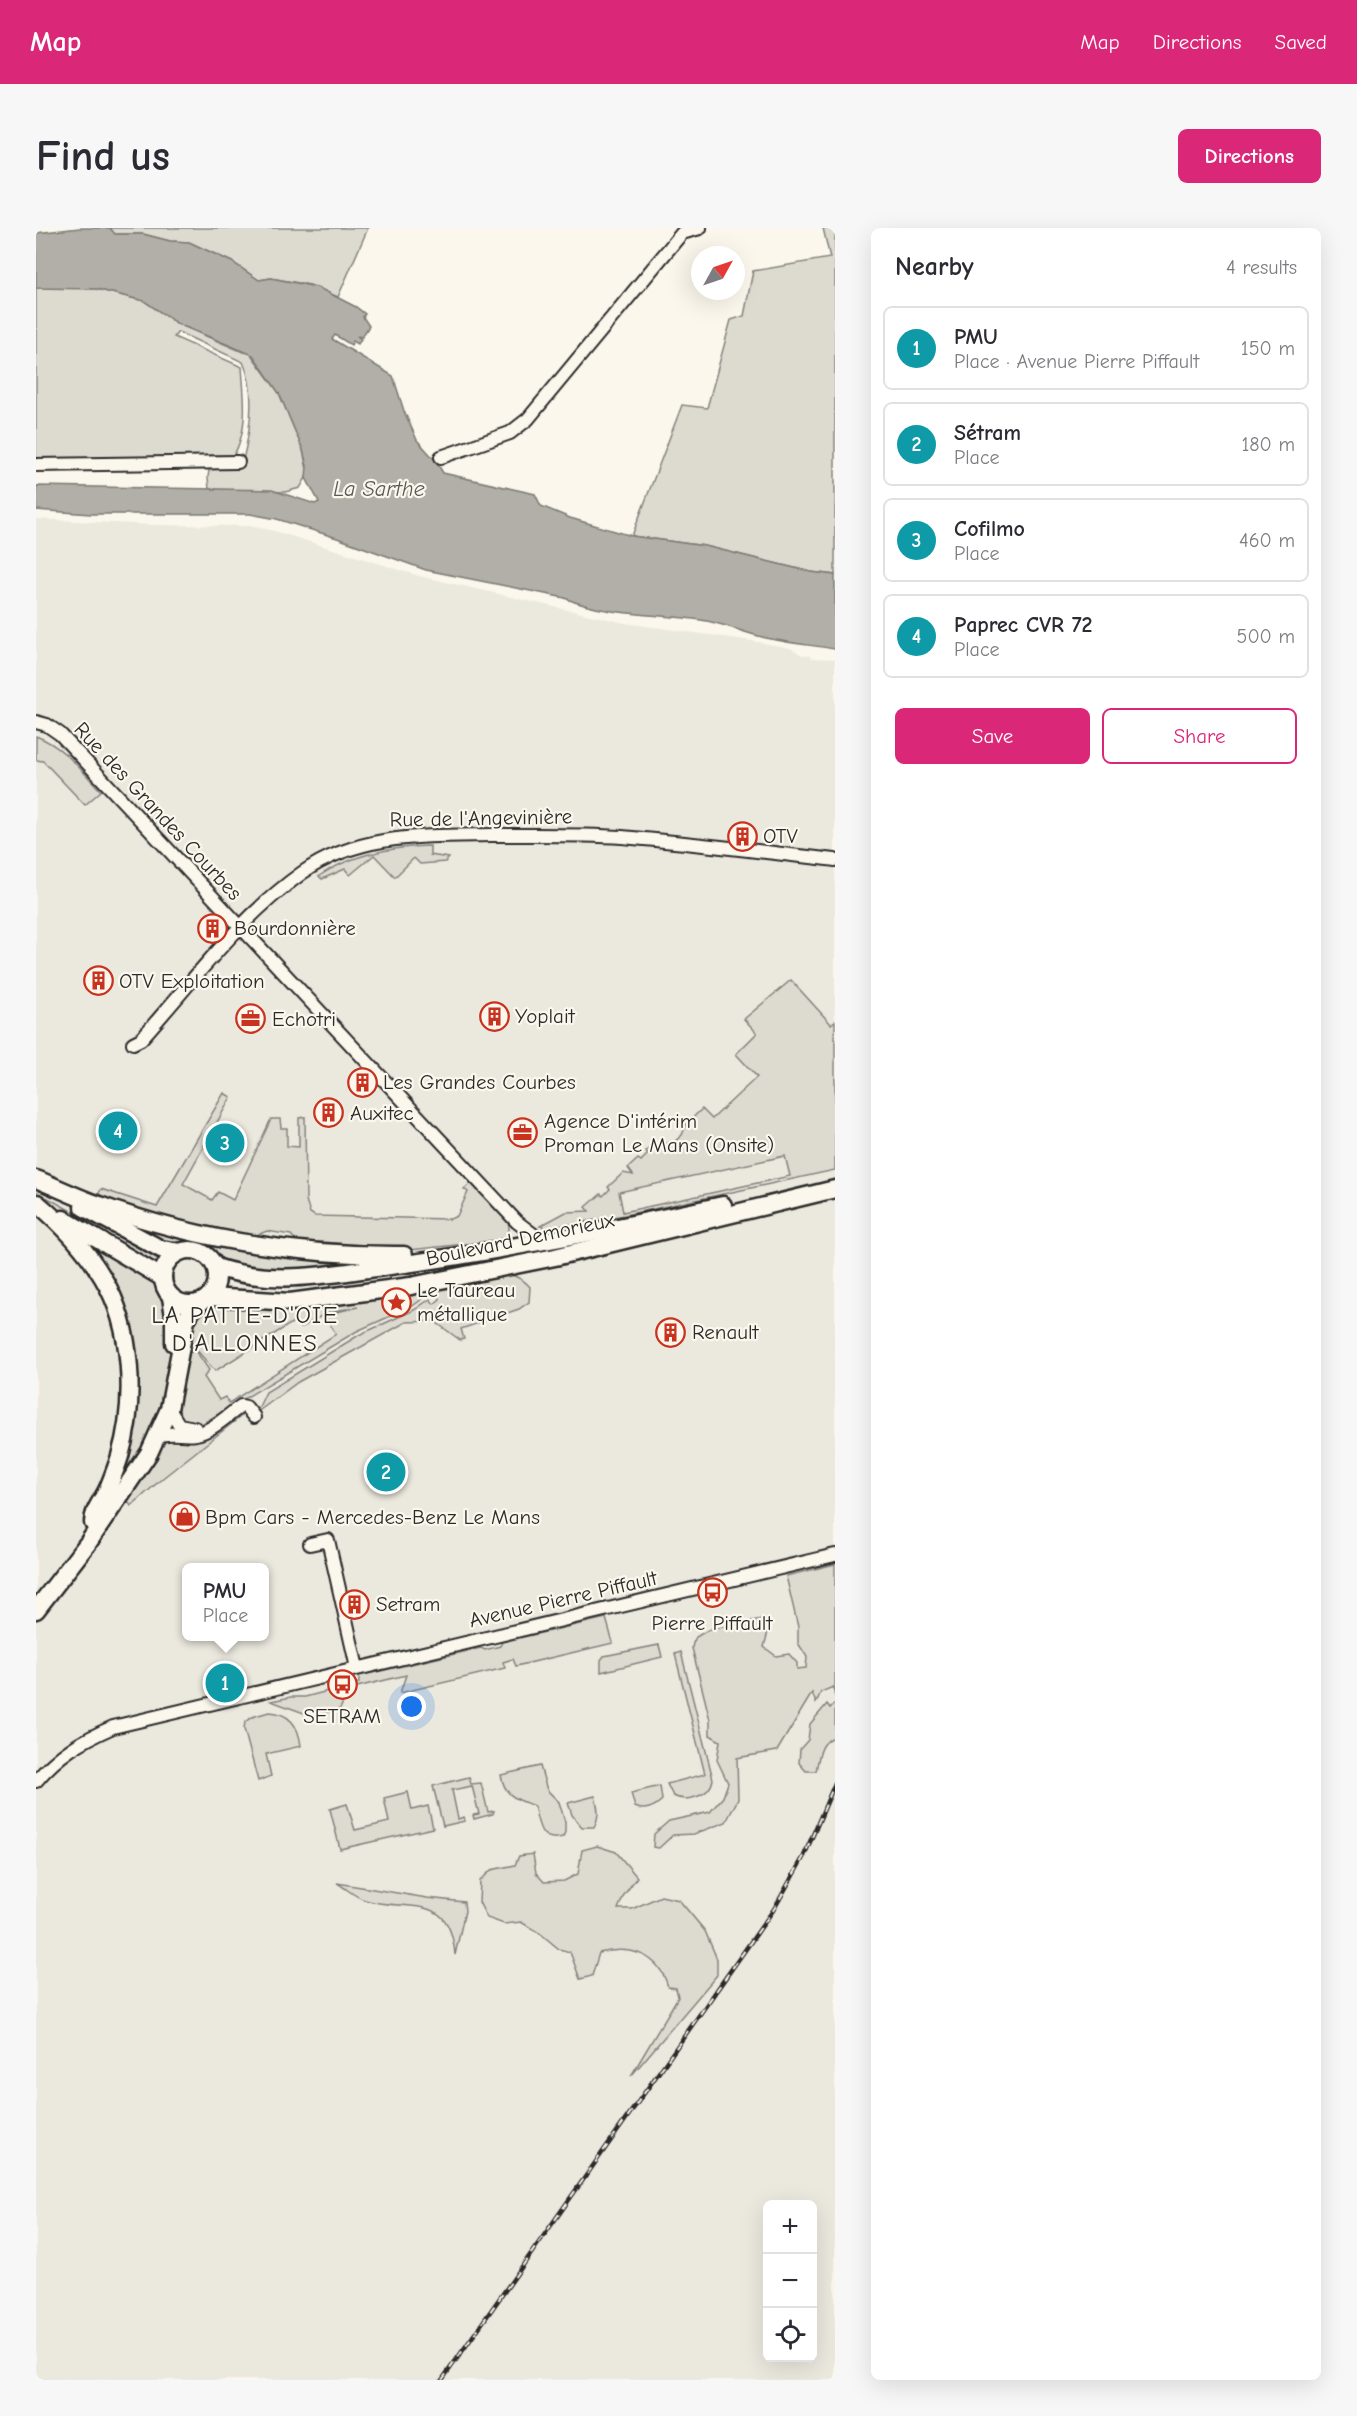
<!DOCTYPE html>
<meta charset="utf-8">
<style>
body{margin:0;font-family:"Comic Neue",sans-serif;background:#f7f7f7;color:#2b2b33}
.controls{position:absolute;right:18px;bottom:18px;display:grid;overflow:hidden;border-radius:9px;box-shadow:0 6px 24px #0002}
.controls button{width:54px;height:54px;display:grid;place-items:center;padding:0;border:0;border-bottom:2px solid #e1e1e2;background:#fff;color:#2b2b33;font:30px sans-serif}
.compass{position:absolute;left:655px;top:18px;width:54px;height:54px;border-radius:50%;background:#fff;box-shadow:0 6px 24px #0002;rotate:50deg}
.you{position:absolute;left:376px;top:1479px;width:21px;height:21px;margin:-15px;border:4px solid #fff;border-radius:50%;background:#1a73e8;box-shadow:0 0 0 9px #1a73e833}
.badge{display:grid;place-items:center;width:39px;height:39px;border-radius:50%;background:#db2777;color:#fff;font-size:20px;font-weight:700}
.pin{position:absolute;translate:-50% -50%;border:3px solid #fff;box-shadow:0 2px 6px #0006}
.popup{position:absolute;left:146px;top:1335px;width:87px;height:78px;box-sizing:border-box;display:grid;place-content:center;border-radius:9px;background:#fff;filter:drop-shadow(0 2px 4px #0005);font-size:20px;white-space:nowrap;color:#7c7c81}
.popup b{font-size:22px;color:#2b2b33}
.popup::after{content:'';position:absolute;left:50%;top:100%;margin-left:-12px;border:12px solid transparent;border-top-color:#fff}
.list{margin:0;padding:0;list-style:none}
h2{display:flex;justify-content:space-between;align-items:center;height:78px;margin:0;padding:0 24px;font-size:26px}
h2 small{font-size:20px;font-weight:400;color:#7c7c81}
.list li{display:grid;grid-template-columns:39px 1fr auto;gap:18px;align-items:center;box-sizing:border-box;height:84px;margin:0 12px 12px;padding:0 12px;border:2px solid #e1e1e2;border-radius:9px}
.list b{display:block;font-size:22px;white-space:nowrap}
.list p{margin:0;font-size:20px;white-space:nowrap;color:#7c7c81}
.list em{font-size:20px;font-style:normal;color:#7c7c81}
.actions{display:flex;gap:12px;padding:18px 24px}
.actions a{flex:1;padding:14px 0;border:2px solid #db2777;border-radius:9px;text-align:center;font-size:21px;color:#db2777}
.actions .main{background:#db2777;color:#fff}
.icon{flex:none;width:33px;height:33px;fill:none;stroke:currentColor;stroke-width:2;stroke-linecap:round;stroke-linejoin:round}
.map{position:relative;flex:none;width:799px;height:2152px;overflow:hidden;border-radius:9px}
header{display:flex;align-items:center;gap:36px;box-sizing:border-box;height:84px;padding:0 30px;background:#db2777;color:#fff}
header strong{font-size:28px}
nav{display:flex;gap:33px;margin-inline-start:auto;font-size:21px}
.intro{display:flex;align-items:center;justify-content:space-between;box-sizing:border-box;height:144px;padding:0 36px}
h1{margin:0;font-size:42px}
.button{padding:15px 27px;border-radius:9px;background:#db2777;color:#fff;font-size:21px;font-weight:700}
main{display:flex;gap:36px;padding:0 36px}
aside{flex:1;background:#fff;border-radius:9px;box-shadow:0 6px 24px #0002}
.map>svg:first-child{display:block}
.built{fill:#ebe8de;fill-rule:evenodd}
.green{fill:#dddad0;stroke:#84827e;stroke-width:1.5;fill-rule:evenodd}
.water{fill:#b1afa7;stroke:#7b7a75;stroke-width:1.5}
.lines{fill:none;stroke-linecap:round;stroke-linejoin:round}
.minor-casing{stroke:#2b2b2b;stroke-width:16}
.major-casing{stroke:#2b2b2b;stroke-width:21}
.minor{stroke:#fbf7ec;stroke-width:12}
.major{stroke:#fbf7ec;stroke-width:16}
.rail-casing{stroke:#2b2b2b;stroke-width:4.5}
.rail{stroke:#fbf7ec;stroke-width:2;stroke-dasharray:7;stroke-linecap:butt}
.labels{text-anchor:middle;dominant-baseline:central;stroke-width:4.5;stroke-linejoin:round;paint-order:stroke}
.street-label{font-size:21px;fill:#2b2b2b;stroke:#fbf7ec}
.poi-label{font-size:21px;fill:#2b2b2b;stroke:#fbf7ec;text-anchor:start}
.water-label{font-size:22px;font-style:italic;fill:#5a5956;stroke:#fbf7ec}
.quarter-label{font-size:24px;letter-spacing:1.5px;fill:#2b2b2b;stroke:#fbf7ec}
</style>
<header>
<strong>Map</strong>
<nav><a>Map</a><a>Directions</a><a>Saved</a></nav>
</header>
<div class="intro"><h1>Find us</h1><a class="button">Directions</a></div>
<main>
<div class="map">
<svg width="799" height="2152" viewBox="0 0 799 2152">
<rect width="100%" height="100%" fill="#fbf7ec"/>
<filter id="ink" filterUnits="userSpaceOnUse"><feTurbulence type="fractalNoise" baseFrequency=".0167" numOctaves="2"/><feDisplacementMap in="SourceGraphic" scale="12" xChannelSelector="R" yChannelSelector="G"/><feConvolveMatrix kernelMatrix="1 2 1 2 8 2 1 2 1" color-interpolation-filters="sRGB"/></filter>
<g filter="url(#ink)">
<path class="built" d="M0,291L117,297L215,298L239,303L383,348L589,395L716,413L754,420L766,427L775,428V430L799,431V2152H0ZM150,1340H228V1408H150ZM732,1976H776V2130H732Z"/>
<g class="green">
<path d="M74,0H332L302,69L274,57L235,50L223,52L196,34L153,14L134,13L107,6H78Z"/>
<path d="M787,0H799V347L775,344L669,318L596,308L646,177L671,180L695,92L708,88L717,43L794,30Z"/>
<path d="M15,58L60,61L108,73L142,96L207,124L214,125L243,165L267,222L272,246L264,260L249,264L173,261L172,249L174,237L206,236C214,205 221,164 207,134L142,104L138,109L206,139C208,171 213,199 198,227L0,231V60Z"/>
<path d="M0,508C28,519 44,541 65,563L49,577L7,533L0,532Z"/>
<path d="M394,618V627L413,630L409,634L384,636L378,630L359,649L338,627L314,647L309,641L286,651L283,648C316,626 355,619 394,618Z"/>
<path d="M755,752L795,796L799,793V942L589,987L512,1000L504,998L530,984L553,983L550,979L565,966L567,968L574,961L572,959L587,945L597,947L592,940L602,931L605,933L612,926L610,923L616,918L638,914L646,907L651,895L666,881L676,891L721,849L700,826L721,805L708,791ZM749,928L754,948L587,984L583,964Z"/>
<path d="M188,865L195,869L147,956L176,972L182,964L197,972L235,891H244L245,900H251V918L263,919V890L269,889L270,972L274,985L279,988L414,991L421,988L432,964L428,961L435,955L471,993C475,1000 473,1006 467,1012L364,1023L266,1019L255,1007L231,1003L213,1010L156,998L61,970L65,961L121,979Z"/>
<path d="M11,955L143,1001L375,1027L259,1050L177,1034C168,1023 157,1020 143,1024Z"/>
<path d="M0,966L12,970L131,1036L127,1050L132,1065L138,1118L128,1166L112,1210L72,1275L93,1146L68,1051L0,973Z"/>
<path d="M458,1042C472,1046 485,1048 494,1059L493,1074L483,1081L425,1101L428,1111L424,1112L398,1093L370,1094L262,1154L220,1185L230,1164L323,1107L378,1082L394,1071L398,1076L404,1071L397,1054Z"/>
<path d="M395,1057L396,1064L375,1079L321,1103L164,1197L151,1196L140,1188L151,1125L160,1123L173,1142L168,1149L183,1172L189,1169L193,1175L300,1106L288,1087L322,1079L292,1084L265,1100L259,1093L179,1143L158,1119L149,1120L164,1075L350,1068L345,1075L353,1068Z"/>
<path d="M202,1186H208L128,1249L95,1278L91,1272L123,1212Z"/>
<path d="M799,1336V1469L797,1459L785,1464L780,1475L776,1465L741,1523L701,1530L702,1571L690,1594L658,1606L637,1607L623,1620L617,1619L618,1606L633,1593L674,1584L687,1569L692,1555L681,1532L684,1513L674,1507V1492L656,1420L657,1415L660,1409L672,1402L731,1390L733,1400L728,1419L740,1428L753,1426L761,1435V1441L770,1440L771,1429L762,1415V1399L750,1348Z"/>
<path d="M570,1390L577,1415L480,1438L477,1431L467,1434L469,1440L364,1465L370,1447L313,1461L304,1481L276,1488L235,1473L255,1469H269L323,1455V1448L445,1420L449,1422L464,1418L466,1414Z"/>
<path d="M623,1417L626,1429L565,1444V1432L568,1428Z"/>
<path d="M645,1424L677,1551C675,1568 651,1575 637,1568L631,1556L669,1546L639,1426Z"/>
<path d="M799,1475V1509C784,1513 783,1529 780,1543H770L763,1535L764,1521L772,1512L774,1496L791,1476L794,1480Z"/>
<path d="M233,1484C254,1485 263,1499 265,1518L230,1526L235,1548L222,1553L208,1501L209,1494L216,1489Z"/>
<path d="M504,1538L511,1562L523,1574L529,1594V1604L527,1609C503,1615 503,1597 498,1578C480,1571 469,1569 465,1547Z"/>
<path d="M433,1549L435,1556L445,1555L452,1584L458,1583L457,1586L438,1591L437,1587L443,1586L436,1558L416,1562L422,1591L428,1589L429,1593L407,1598L397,1558Z"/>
<path d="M624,1558L626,1572C619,1579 608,1584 599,1579L595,1565Z"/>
<path d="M372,1564L376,1582L392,1578L397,1600L304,1621L294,1581L311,1576L319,1602L353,1594L348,1570Z"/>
<path d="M559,1568C562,1580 564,1588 558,1599H546L536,1587L532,1575Z"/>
<path d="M561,1618L580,1624L601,1649L588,1667L582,1681H596L625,1668L643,1672L669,1703L681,1731V1747L595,1848L642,1769L640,1760L632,1759C623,1726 595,1717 563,1725L556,1748L544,1751L534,1724L523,1721L505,1706L485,1694L468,1696L451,1690L443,1674L444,1653L455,1642L479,1637L483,1628L497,1626L500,1645L508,1654L528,1653L542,1646L546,1622Z"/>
<path d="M301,1655L391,1670L428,1674L429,1683L419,1727C414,1663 375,1685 329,1672C319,1669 310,1660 301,1655Z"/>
</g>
<path class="water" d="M44,0H74L79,6H107L134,13L153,14L196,34L223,52L235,50L281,59L320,79L329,86L327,89L333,98L326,109L321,108L325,111L322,116L317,113L315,117L299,107L296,111L357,148L368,183L381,212L400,233L407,245L499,266L505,278L534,290L596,308L669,318L775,344L799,347V421C775,417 750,415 726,409C706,404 686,395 665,392C622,386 568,388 529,370L390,342L301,310L241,291L214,286H55L0,282V258L236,262L279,276L283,274L270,250L271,238L267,222L243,165L217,127L142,96L108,73L60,61L0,60V5Z"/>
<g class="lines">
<defs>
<g id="minor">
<path d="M405,229L474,205L492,191L646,5L664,0"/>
<path d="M0,237L202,234"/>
<path d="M0,494L11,497L24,506L481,994L502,1010"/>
<path d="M97,815L105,811C156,754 204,689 266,645C322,605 390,608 455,607C499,607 543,606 586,609C657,615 728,624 799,632"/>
<path d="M133,1181L143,1197L159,1200"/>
<path d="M121,1208C134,1203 147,1208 160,1206C176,1203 192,1187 205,1178L210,1179L218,1189"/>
<path d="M274,1316L292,1312L321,1440"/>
<path d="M0,1553C23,1526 45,1513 77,1499L799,1327"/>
</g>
<g id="major">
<path d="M0,951C18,958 36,967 55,974C155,1011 261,1028 368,1027"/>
<path d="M1,975C26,996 50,1021 67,1050C97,1100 100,1173 84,1228C81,1238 77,1248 73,1258C68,1271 57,1281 57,1295"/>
<path d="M47,979L125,1021L143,1024"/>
<path d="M27,991L127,1050"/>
<circle cx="154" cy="1049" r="27"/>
<path d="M180,1039C241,1060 306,1044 369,1036C476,1021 581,1000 687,977"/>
<path d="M135,1069L138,1088V1115"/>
<path d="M173,1069L254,1074L375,1058L519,1029L799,961"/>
<path d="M0,1382L52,1315L113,1225L133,1181L150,1092L156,1082L164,1075"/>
</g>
</defs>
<use href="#minor" class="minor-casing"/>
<use href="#major" class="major-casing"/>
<use href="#minor" class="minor"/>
<use href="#major" class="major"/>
<defs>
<path id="rail" d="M406,2152L738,1681L768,1628L799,1555"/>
</defs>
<use href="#rail" class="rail-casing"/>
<use href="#rail" class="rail"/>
</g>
</g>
<defs>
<symbol id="building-ring" viewBox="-11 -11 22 22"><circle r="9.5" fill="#fbf7ec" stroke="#c8321e" stroke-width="1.5"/><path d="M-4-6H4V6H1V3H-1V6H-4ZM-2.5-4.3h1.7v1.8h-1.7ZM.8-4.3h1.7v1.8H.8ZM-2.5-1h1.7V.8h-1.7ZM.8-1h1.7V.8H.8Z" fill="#c8321e"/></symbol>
<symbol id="office-ring" viewBox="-11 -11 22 22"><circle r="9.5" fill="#fbf7ec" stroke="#c8321e" stroke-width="1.5"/><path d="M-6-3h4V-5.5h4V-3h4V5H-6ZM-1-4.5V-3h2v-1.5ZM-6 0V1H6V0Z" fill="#c8321e"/></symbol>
<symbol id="sight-ring" viewBox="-11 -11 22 22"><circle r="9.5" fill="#fbf7ec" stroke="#c8321e" stroke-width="1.5"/><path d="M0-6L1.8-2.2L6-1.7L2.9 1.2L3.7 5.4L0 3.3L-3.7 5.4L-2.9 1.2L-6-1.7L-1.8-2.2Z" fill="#c8321e"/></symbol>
<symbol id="shop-ring" viewBox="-11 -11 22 22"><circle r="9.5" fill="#fbf7ec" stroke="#c8321e" stroke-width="1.5"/><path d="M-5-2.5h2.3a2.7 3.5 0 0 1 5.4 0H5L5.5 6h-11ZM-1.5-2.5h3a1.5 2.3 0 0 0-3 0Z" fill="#c8321e"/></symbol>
<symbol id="bus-ring" viewBox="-11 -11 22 22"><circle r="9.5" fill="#fbf7ec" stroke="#c8321e" stroke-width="1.5"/><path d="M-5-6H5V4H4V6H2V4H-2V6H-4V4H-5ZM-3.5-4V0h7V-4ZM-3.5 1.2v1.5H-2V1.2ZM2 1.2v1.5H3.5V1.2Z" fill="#c8321e"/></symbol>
</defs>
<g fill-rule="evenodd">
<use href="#building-ring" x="690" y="592" width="33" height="33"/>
<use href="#building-ring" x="160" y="684" width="33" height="33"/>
<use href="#building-ring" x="46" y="736" width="33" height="33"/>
<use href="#building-ring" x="442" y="772" width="33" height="33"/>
<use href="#office-ring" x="198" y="774" width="33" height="33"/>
<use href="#building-ring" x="310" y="838" width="33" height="33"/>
<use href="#building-ring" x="276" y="868" width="33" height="33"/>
<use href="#office-ring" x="470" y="888" width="33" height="33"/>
<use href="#sight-ring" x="344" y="1058" width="33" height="33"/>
<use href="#building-ring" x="618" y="1088" width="33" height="33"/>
<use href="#shop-ring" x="132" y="1272" width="33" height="33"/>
<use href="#bus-ring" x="660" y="1348" width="33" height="33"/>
<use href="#building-ring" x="302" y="1360" width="33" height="33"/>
<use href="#bus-ring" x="290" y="1440" width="33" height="33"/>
</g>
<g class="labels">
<g class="street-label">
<text transform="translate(122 583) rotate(47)">Rue des Grandes Courbes</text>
<text transform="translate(445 590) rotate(-1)">Rue de l'Angevinière</text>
<text transform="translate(484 1011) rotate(-12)">Boulevard Demorieux</text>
<text transform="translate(527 1371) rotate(-13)">Avenue Pierre Piffault</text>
</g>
<g class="poi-label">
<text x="727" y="608">OTV</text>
<text x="198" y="700">Bourdonnière</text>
<text x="83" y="753">OTV Exploitation</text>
<text x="479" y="788">Yoplait</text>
<text x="236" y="791">Echotri</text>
<text x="347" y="854">Les Grandes Courbes</text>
<text x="314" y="885">Auxitec</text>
<text x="508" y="893">Agence D'intérim<tspan x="508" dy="24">Proman Le Mans (Onsite)</tspan></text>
<text x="381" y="1062">Le Taureau<tspan x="381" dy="24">métallique</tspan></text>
<text x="656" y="1104">Renault</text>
<text x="169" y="1289">Bpm Cars - Mercedes-Benz Le Mans</text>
<text x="340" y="1376">Setram</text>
<text x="676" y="1395" text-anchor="middle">Pierre Piffault</text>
<text x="306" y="1488" text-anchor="middle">SETRAM</text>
</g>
<g class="water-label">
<text x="343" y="261">La Sarthe</text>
</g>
<g class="quarter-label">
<text x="209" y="1087">LA PATTE-D'OIE<tspan x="209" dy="28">D'ALLONNES</tspan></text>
</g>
</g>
</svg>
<div class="controls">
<button>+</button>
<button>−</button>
<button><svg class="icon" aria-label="locate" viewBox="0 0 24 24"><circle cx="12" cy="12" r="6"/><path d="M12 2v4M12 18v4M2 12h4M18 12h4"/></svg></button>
</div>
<svg class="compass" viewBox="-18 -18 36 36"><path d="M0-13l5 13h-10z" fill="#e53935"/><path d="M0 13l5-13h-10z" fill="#7c7c81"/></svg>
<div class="you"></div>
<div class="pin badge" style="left:189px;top:1455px;background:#0f9aa8">1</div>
<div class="popup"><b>PMU</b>Place</div>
<div class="pin badge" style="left:350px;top:1244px;background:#0f9aa8">2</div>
<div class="pin badge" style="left:189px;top:915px;background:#0f9aa8">3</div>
<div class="pin badge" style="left:82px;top:903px;background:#0f9aa8">4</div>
</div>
<aside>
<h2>Nearby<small>4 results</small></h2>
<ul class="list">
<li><span class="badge" style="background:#0f9aa8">1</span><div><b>PMU</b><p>Place · Avenue Pierre Piffault</p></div><em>150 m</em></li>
<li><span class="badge" style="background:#0f9aa8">2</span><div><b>Sétram</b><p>Place</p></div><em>180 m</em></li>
<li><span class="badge" style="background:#0f9aa8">3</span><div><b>Cofilmo</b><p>Place</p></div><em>460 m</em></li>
<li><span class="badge" style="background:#0f9aa8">4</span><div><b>Paprec CVR 72</b><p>Place</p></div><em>500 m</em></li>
</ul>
<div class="actions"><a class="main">Save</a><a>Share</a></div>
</aside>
</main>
